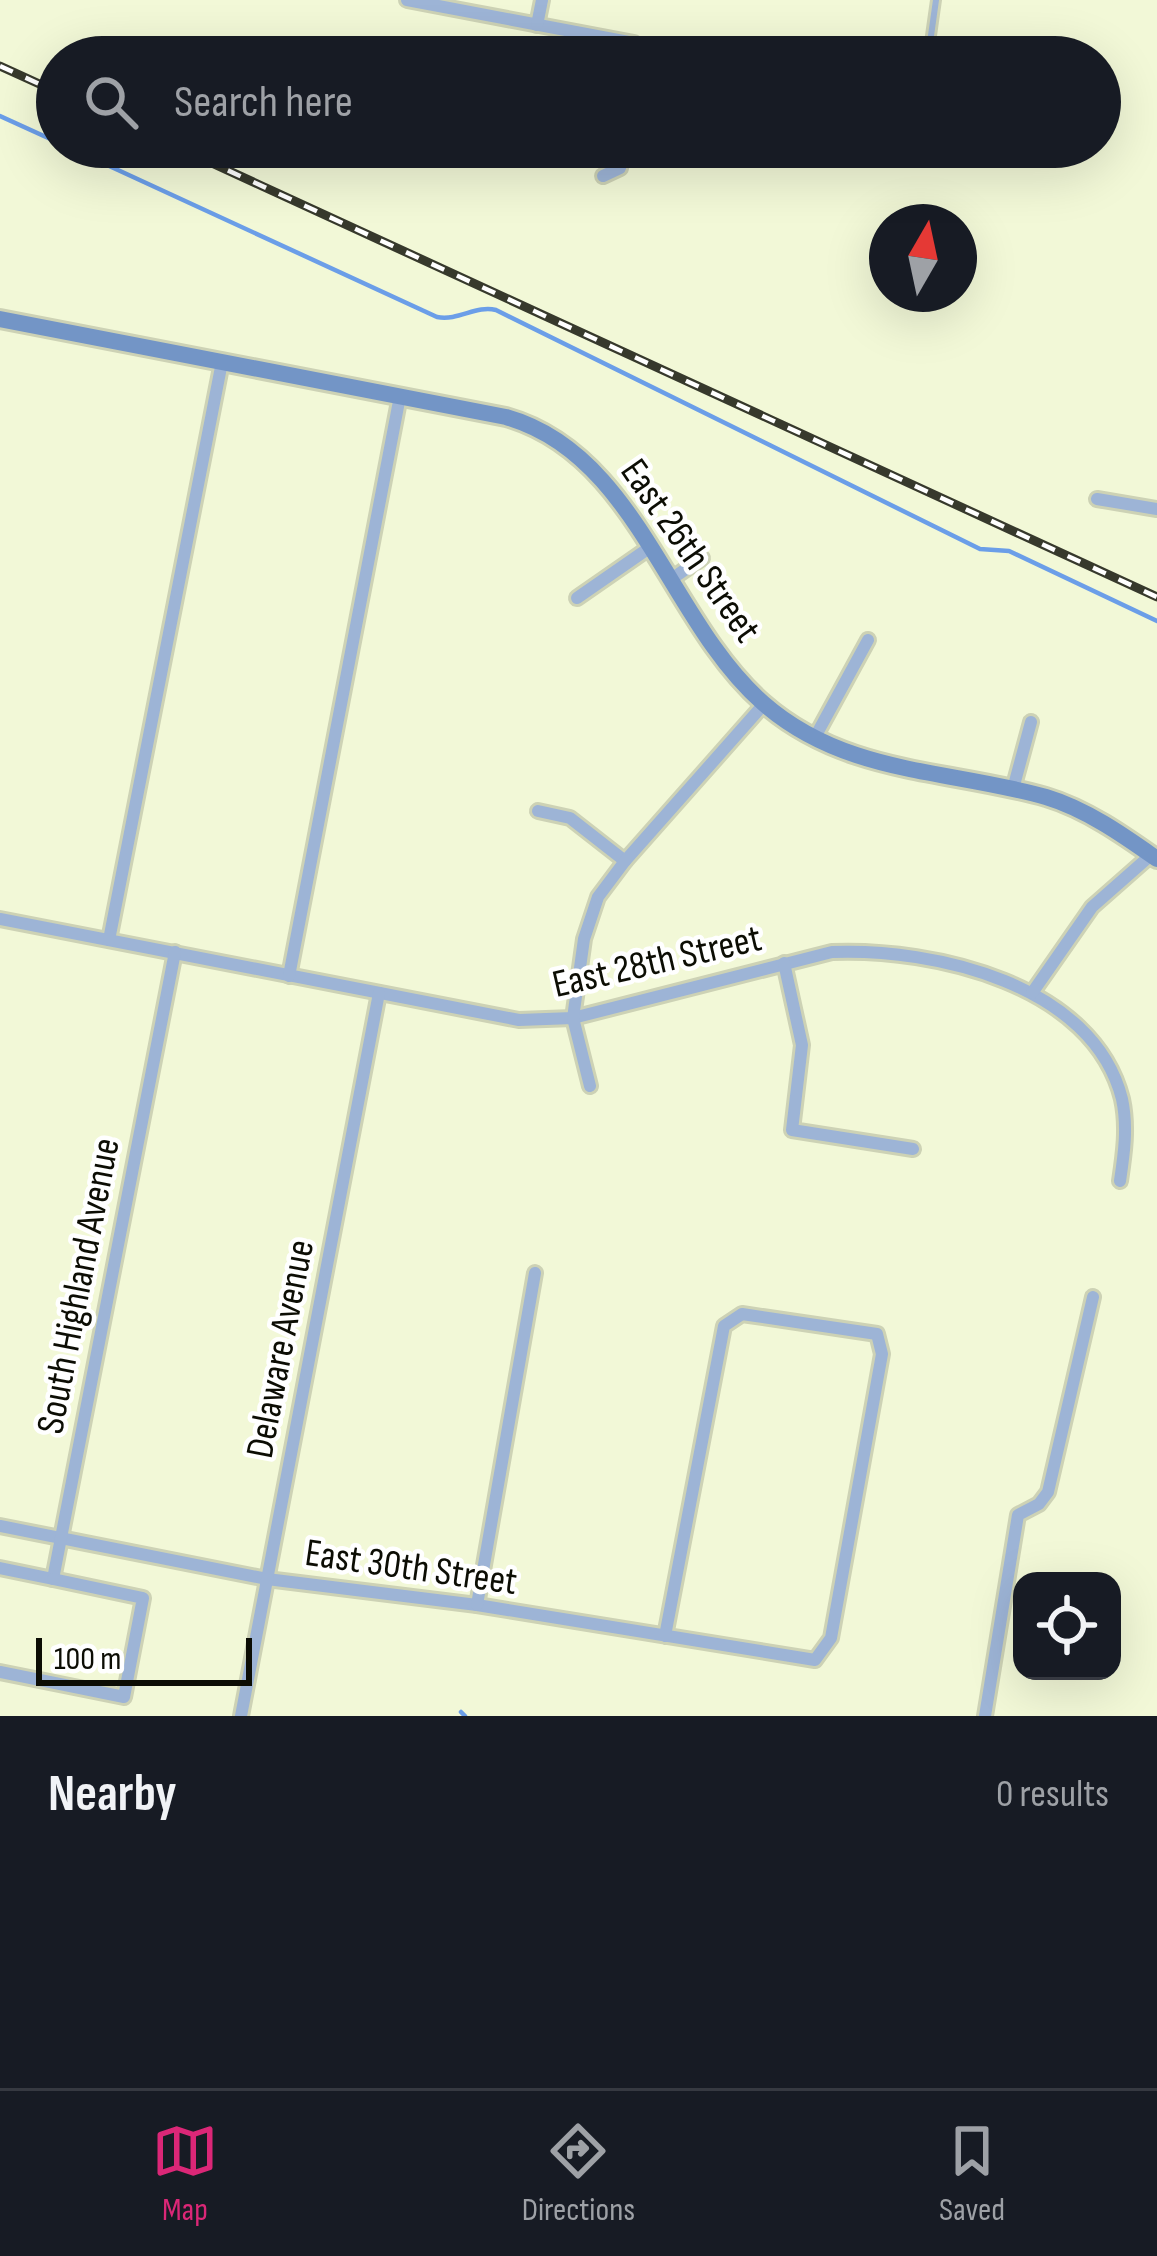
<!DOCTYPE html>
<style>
body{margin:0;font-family:"Sofia Sans Condensed",sans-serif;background:#20242c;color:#f1f3f6}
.controls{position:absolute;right:36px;bottom:36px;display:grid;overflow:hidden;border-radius:24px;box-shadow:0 12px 48px #0002}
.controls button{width:108px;height:108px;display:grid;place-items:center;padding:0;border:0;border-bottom:3px solid #363941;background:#171b24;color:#f1f3f6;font:60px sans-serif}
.compass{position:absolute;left:869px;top:204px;width:108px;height:108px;border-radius:50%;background:#171b24;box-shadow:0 12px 48px #0002;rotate:9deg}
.scale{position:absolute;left:36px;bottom:30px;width:216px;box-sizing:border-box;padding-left:12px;border:6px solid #0c0d04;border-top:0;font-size:33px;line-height:42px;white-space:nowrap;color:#0c0d04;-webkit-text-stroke:9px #fff;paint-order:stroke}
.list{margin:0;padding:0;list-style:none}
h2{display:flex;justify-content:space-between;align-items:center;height:156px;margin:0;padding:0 48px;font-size:51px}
h2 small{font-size:39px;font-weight:400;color:#9ea1a6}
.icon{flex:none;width:66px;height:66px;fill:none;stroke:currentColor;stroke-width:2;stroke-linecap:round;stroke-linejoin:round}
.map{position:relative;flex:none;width:1157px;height:1716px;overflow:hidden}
.search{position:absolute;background:#171b24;box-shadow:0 12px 48px #0002;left:36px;right:36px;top:36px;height:132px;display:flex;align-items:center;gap:30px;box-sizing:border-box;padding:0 42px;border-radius:66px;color:#9ea1a6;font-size:45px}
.sheet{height:372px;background:#171b24}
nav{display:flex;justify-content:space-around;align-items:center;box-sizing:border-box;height:168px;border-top:3px solid #363941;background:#171b24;font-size:33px;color:#9ea1a6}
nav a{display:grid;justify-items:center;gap:6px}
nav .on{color:#db2777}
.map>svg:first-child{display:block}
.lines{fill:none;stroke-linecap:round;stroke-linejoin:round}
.stream{stroke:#6b9ee8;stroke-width:4.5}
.lane-casing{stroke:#cdd2b5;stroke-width:12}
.street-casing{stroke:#cdd2b5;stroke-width:18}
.secondary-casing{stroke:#cdd2b5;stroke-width:22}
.lane{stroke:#9db4d6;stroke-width:6}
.street{stroke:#9db4d6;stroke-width:12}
.secondary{stroke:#7395c6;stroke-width:16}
.rail-casing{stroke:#37392c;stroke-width:9}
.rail{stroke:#fff;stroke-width:4.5;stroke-dasharray:14;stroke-linecap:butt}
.labels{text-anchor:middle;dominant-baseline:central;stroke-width:9;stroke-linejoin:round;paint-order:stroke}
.street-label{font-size:39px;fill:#0c0d04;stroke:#fff}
</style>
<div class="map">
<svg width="1157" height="1716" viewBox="0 0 1157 1716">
<rect width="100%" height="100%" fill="#f2f8d7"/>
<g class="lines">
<g class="stream">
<path d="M0,116L57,142"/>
<path d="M68,147L437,317C459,321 476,305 496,310L980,549L1009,551L1157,621"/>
<path d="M461,1712L465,1716"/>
</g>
<defs>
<path id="lane" d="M928,57L936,0"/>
<g id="street">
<path d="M407,0L634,43L642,57"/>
<path d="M537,25L542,0"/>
<path d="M603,176L620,168L624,147"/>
<path d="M1097,499L1157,509"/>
<path d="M670,580L702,558"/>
<path d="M577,598L649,548"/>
<path d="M814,739L868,640"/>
<path d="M1013,789L1031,722"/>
<path d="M538,811L570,818L625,861"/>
<path d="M0,919L519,1020L573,1018L832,952C934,948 1093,984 1122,1099C1128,1127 1124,1154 1120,1181"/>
<path d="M109,940L222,362"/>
<path d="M784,963L802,1045L792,1130L913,1149"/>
<path d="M289,976L400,396"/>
<path d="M1032,993L1092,907L1151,855"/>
<path d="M590,1086L573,1018L584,939L598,897L625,861L764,704"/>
<path d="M0,1526L267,1579L477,1605L815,1660L831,1638L882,1354L877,1334L742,1314L724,1326L665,1636"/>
<path d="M0,1568L53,1579L175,952"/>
<path d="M477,1605L535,1273"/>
<path d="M0,1672L124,1697L143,1598L53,1579"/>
<path d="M241,1716L379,993"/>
<path d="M985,1716L1018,1515L1039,1504L1048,1492L1093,1297"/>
</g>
<path id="secondary" d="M0,319L506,417C637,454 668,620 763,703C845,775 947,769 1046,797C1086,809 1123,835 1157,859"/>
</defs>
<use href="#lane" class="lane-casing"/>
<use href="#street" class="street-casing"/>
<use href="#secondary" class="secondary-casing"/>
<use href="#lane" class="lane"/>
<use href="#street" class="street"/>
<use href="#secondary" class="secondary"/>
<defs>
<g id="rail">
<path d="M0,66L57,92"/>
<path d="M177,147L1157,597"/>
</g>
</defs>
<use href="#rail" class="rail-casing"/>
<use href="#rail" class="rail"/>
</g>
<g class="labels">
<g class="street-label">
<text transform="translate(690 551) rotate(55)">East 26th Street</text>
<text transform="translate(657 962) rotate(-13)">East 28th Street</text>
<text transform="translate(79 1286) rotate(-79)">South Highland Avenue</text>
<text transform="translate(281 1349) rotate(-79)">Delaware Avenue</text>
<text transform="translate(411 1568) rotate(8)">East 30th Street</text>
</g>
</g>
</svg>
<div class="controls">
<button><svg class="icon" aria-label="locate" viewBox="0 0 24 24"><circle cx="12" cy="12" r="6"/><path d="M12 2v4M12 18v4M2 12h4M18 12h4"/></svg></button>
</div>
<svg class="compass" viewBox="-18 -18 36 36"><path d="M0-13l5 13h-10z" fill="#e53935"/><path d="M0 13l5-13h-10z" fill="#9ea1a6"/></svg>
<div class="scale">100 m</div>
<div class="search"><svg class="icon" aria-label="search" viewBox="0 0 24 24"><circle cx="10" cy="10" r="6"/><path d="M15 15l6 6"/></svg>Search here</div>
</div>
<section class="sheet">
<h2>Nearby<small>0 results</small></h2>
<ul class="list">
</ul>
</section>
<nav>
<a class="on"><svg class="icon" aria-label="map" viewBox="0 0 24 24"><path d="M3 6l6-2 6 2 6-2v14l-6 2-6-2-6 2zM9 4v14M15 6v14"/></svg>Map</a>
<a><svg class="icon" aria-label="directions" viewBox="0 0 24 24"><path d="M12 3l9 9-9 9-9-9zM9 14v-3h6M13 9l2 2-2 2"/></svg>Directions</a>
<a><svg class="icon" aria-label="saved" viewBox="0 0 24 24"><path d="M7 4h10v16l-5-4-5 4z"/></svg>Saved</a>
</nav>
